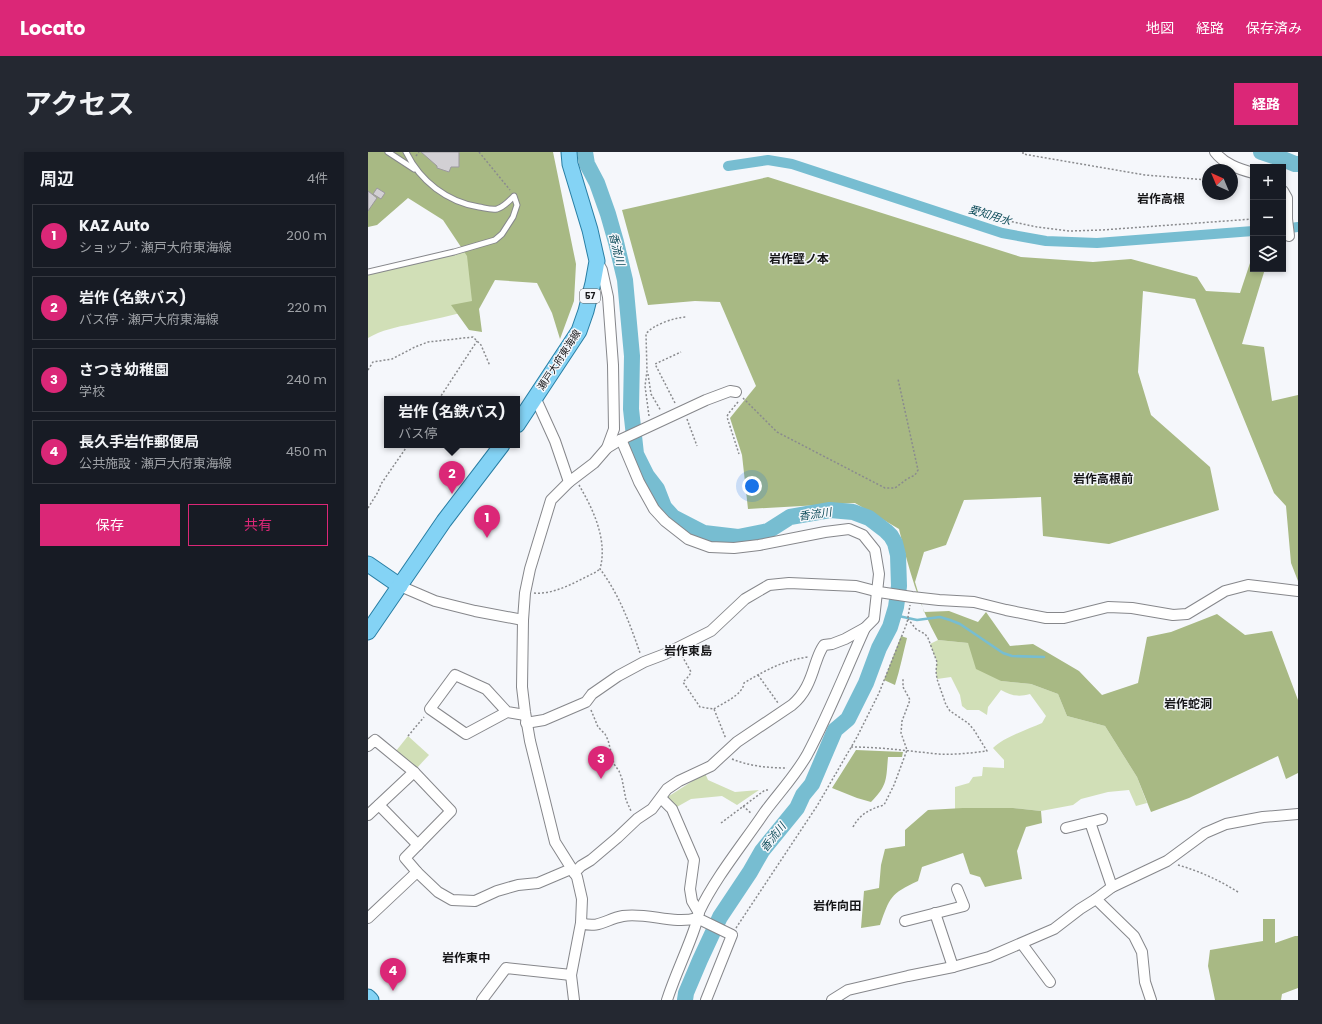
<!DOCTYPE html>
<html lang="ja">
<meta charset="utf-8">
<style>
body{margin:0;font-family:Poppins,"Noto Sans JP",sans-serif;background:#242831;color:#f1f3f6}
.controls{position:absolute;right:12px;top:12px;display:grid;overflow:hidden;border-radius:0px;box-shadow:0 2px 6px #0003}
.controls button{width:36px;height:36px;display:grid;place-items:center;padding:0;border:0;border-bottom:1px solid #363941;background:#171b24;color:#f1f3f6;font:20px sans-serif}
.compass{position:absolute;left:834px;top:12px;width:36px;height:36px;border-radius:50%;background:#171b24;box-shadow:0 2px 6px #0003;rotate:316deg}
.you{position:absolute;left:384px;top:334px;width:14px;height:14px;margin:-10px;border:3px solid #fff;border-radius:50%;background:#1a73e8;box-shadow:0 0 0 6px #1a73e833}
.badge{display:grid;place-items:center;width:26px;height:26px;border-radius:50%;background:#db2777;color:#fff;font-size:13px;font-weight:700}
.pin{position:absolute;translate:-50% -33px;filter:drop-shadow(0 1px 2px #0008)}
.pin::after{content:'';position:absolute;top:21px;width:14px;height:12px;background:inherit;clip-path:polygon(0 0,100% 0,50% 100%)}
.popup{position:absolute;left:16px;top:244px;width:136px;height:52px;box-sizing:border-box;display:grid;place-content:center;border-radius:0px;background:#171b24;filter:drop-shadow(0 1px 3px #0005);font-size:13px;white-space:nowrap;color:#9ea1a6}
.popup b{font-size:15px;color:#f1f3f6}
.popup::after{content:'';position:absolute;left:50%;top:100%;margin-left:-8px;border:8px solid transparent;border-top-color:#171b24}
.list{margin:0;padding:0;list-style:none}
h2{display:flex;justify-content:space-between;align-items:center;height:52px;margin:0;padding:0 16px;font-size:17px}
h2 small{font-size:13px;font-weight:400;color:#9ea1a6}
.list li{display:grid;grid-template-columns:26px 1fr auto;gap:12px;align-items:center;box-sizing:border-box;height:64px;margin:0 8px 8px;padding:0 8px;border:1px solid #363941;border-radius:0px}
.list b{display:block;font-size:15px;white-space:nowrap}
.list p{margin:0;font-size:13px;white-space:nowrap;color:#9ea1a6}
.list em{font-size:13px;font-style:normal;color:#9ea1a6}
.actions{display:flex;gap:8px;padding:12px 16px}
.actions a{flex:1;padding:9px 0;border:1px solid #db2777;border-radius:0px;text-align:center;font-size:14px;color:#db2777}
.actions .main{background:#db2777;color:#fff}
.icon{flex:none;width:22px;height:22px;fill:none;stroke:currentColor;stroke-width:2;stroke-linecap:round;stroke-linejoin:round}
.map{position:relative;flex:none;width:930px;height:848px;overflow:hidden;border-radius:0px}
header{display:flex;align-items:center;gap:24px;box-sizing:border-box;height:56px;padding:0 20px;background:#db2777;color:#fff}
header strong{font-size:19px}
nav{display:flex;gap:22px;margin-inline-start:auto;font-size:14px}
.intro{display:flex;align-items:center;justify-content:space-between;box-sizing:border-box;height:96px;padding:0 24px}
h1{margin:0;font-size:28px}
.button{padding:10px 18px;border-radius:0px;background:#db2777;color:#fff;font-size:14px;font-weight:700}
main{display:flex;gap:24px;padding:0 24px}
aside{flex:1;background:#171b24;border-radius:0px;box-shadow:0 2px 6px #0003}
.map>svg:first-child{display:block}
.green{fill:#d1dfb7}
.forest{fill:#a8b984}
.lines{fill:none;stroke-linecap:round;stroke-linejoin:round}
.stream{stroke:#77bdd1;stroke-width:2.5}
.canal{stroke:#77bdd1;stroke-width:10}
.river{stroke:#77bdd1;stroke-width:16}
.building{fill:#d2d0d4;stroke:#9c999d}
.service-casing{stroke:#86878b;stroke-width:7}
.minor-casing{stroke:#86878b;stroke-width:12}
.primary-casing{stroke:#287ea4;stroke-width:17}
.path{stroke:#8a8b8e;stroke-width:1.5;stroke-dasharray:2 2;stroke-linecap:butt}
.service{stroke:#fff;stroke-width:5}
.minor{stroke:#fff;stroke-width:10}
.primary{stroke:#84d3f5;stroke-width:15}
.labels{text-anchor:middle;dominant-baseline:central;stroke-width:3;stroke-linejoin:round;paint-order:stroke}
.shield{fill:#f5f7fb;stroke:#595a5c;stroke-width:1}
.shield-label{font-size:9px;font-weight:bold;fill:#161618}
.street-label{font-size:10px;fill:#161618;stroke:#f5f7fb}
.water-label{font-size:11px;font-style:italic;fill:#0d4b59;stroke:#f5f7fb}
.quarter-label{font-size:12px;font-weight:bold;fill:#161618;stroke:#f5f7fb}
</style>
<header>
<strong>Locato</strong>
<nav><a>地図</a><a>経路</a><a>保存済み</a></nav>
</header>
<div class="intro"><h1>アクセス</h1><a class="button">経路</a></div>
<main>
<aside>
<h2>周辺<small>4件</small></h2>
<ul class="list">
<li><span class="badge">1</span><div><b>KAZ Auto</b><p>ショップ · 瀬戸大府東海線</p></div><em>200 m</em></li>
<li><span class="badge">2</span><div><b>岩作 (名鉄バス)</b><p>バス停 · 瀬戸大府東海線</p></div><em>220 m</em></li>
<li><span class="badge">3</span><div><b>さつき幼稚園</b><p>学校</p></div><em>240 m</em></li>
<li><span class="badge">4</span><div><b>長久手岩作郵便局</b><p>公共施設 · 瀬戸大府東海線</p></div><em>450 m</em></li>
</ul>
<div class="actions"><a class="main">保存</a><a>共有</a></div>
</aside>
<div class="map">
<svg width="930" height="848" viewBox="0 0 930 848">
<rect width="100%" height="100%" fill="#f5f7fb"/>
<g class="green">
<path d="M105,94V158C84,163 64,168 44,172C28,175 14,178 0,186V120Z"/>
<path d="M570,488L600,491L633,529L663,532L690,542L699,564L737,574L769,625L779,651L768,654L761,638L740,640L713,647L705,653L673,659L645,656L587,657V635L601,631L605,625L614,624L615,615L636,616V608L625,596C635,586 660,577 674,571L678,564L662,542C651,545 643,544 633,538L620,555L619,563L611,558H599L594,554L592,543L583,525L569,527L568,519L569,510L562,492Z"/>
<path d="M40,584L61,603L47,618L28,599Z"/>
<path d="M337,621L340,628L367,640L391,638L369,653L354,644L323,647L307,656L298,646Z"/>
</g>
<g class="forest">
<path d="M0,0H185L208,112L206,149L192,187L184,161L169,131L127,128L111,157L114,180L101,178L83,153L104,149L99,104L75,68L40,46L9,73L0,75Z"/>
<path d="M400,25L653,105L725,110L763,107L829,125L838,139L872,141L885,102V117H897L874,192L896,195L904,249L930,243V429L923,411L918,354L906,341L827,147L775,139L770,220L783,263L842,315L851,358L741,392L675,384L673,345L596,348L578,393L556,400L547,430L556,460L581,459L610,470L618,460L642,494L665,492L711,519L734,543L770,531L779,485L803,480L849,462L877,483L904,479L930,548V621L918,627L910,604L821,646L783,660L769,625L737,574L699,564L690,542L663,532L633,529L608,517L600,491L570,488C551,454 540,415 531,377L487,351L380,357L374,303L362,266L388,234L352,150L327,149L280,153L254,58Z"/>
<path d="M533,484L539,486C535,502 532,517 527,533L516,528Z"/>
<path d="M488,598L535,600L534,605H520C518,627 520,633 503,650L489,646L464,636Z"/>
<path d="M595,656H645L673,659L674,671L658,675L649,699L654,727L617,735L612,725L602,722L595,701L554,715L550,729C522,742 522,745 512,773L493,776L496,739L511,736L513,713L517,697L537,694V678L560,658Z"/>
<path d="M895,767H907V791L927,784H930V836L914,842L913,848H847L840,814L842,798L895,789Z"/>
</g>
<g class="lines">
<path class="stream" d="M526,463L549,468L572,465L582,468L592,472L635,501L644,504L676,505"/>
<g class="canal">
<path d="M360,14L400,8L424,12L634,81L678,89L729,91L885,79"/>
<path d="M915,77L930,75"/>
</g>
<g class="river">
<path d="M217,0L219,12L229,31L240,62L248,90L257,128L264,204L263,257L268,302L279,324L289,337L296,355L305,365L336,381L370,385L400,379L422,365L462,358L485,360L501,366L518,379L523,384L527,391L530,403L531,434L528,455L522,475L511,496L498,531L480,567L467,578L444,632L435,643L429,656L394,699L382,720L352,765L332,808L318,841L317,848"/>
<path d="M893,0L915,7L927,12H930"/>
</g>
</g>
<g class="building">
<path d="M53,0H91V15H83L81,20L69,16V14Z"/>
<path d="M9,36L17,41L13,47L5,42Z"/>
<path d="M0,39L9,46L0,59Z"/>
</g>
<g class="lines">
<defs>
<g id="service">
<path d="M20,0L46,17"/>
<path d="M0,120L86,100L127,88L134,82L145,65L149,53L146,44C141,49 136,55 129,57C123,58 117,56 111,55C79,50 52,29 38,0"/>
</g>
<g id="minor">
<path d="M847,0C856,12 871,17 885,21"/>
<path d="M915,39L919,46V67L921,84"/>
<path d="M229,109L234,118L240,145L245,213L246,277L239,296"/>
<path d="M167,245L187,289L201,330"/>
<path d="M32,434L67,449L107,459L155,468"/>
<path d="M139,560L118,537L87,523L62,557L98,582L139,560L157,563"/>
<path d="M158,571L176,568L218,550L224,542L250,524L276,510L297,502L343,479L377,447L401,433L421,431L488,434L511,440L544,445L571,448L606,450L638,458L678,466H696L740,455L764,456L805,463L819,462L857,439L880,433L930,439"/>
<path d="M0,594L7,588L46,620L83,659L37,706L49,720L70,740L84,748L107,749L129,739L150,733L170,731L203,717"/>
<path d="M293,646L304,657L326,708L322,737L324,749L331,761"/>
<path d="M11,653L50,693"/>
<path d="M0,663L46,620"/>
<path d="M722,670L734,667"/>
<path d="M698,676L722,670L744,735"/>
<path d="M206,721L213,714L223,708L249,686L269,667L284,657L299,637L311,629L343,614L369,590L424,553C437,542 442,529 447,513C450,505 451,500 456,493L464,492L477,487L497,476L506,467L511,422L507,398L495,383L481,377L457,380L391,393L366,396L342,395L320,387L297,369L286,357L271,330L255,292L252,288"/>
<path d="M728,747L766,784L774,800L777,830L783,848"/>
<path d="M567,761L585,815"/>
<path d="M0,766L49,720"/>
<path d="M537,769L596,754L589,737"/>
<path d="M213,771C231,777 238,767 255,764C279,760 306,773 329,766L364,783L338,848"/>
<path d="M654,792L682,830"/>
<path d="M114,848L138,816L203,823"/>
<path d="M206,848L203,823L213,771L214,747L209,725L187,690L162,589L157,560L154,535L155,468L157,441L162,417L183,348L201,330L226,311L239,296L252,288L338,248L362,239L368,240"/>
<path d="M299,848C307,823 319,799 327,775C329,770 329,765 331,760C347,726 375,692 396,661C410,642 427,624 439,603C461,562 478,518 497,476"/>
<path d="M464,848L480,838L540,824L585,815L621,805L686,777L712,757L728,747L744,735L799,709L837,681L858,672L895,665L930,662"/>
</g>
<g id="primary">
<path d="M149,273L211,179L218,159L225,131L229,109L222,78L202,12L201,0"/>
<path d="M0,412L32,434"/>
<path d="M0,480L76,369L134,293"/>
<path d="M0,845L3,848"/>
</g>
</defs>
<use href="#service" class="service-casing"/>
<use href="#minor" class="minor-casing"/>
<use href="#primary" class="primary-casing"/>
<g class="path">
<path d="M111,0L142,38"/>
<path d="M655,0V2L777,23L840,28"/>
<path d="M48,4L51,0"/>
<path d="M636,68L669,75L702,79L734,78L885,67"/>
<path d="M0,218L5,210L24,207L47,195L60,190L105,185L113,193L122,214"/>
<path d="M280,222L283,242L293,259"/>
<path d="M375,246L409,280L517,336H527L539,327L547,323L550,318L530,227"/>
<path d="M71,247L109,189"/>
<path d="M370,250L360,262L359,265L371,302"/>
<path d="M307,251L287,212L313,200"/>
<path d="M281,264L277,234L279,219L278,182C284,173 308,165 318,165"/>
<path d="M319,267L329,294"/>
<path d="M211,333C225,357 240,388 232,417C251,442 262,472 272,501"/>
<path d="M0,356L10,340L13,332L40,293"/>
<path d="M166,441C187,443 209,429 228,420L232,417"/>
<path d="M314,504L323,520L321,524L315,530L332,555L346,557L358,587"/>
<path d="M390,523L410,551"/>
<path d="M346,557C355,551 375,543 376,531C396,519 416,508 440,505"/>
<path d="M223,558L230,575L237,582L240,588L246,612L251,619L254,627L258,648L263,659"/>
<path d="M40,584L56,565"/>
<path d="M483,595C512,595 541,599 570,602C586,603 603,601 619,599L606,578L600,571L582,559L578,553L569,527L568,519L569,510L560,486L557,482L548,477L540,467"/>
<path d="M364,607C381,614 400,616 419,616"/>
<path d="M375,654L384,662"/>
<path d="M353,671L397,638H402"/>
<path d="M485,675C492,662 502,657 516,653L526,633L539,598L533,581L534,569L542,548L535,535V526"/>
<path d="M810,713C831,719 851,728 870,740"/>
<path d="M368,776L449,654L489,585L511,541L539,471L542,453"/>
</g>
<use href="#service" class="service"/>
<use href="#minor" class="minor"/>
<use href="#primary" class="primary"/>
</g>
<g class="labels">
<rect class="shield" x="212" y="137" width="20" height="14" rx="3"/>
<g class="shield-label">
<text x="222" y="144">57</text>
</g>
<g class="street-label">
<text transform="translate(191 208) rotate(-57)">瀬戸大府東海線</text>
</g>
<g class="water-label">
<text transform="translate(622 63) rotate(17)">愛知用水</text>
<text transform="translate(249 97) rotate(76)">香流川</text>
<text transform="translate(447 362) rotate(-8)">香流川</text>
<text transform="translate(405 685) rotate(-52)">香流川</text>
</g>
<g class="quarter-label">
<text x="793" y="46">岩作高根</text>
<text x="431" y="106">岩作壁ノ本</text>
<text x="735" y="326">岩作高根前</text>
<text x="320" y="498">岩作東島</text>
<text x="820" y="551">岩作蛇洞</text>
<text x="469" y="753">岩作向田</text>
<text x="98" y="805">岩作東中</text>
</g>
</g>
</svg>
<div class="controls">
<button>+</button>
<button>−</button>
<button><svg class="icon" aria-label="layers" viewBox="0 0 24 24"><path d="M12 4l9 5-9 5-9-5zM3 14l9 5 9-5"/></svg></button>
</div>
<svg class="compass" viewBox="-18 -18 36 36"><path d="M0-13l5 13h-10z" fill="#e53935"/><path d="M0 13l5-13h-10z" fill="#9ea1a6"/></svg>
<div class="you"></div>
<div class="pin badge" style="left:119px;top:386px">1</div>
<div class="pin badge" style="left:84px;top:342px">2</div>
<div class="popup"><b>岩作 (名鉄バス)</b>バス停</div>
<div class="pin badge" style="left:233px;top:627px">3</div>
<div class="pin badge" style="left:25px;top:839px">4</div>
</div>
</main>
